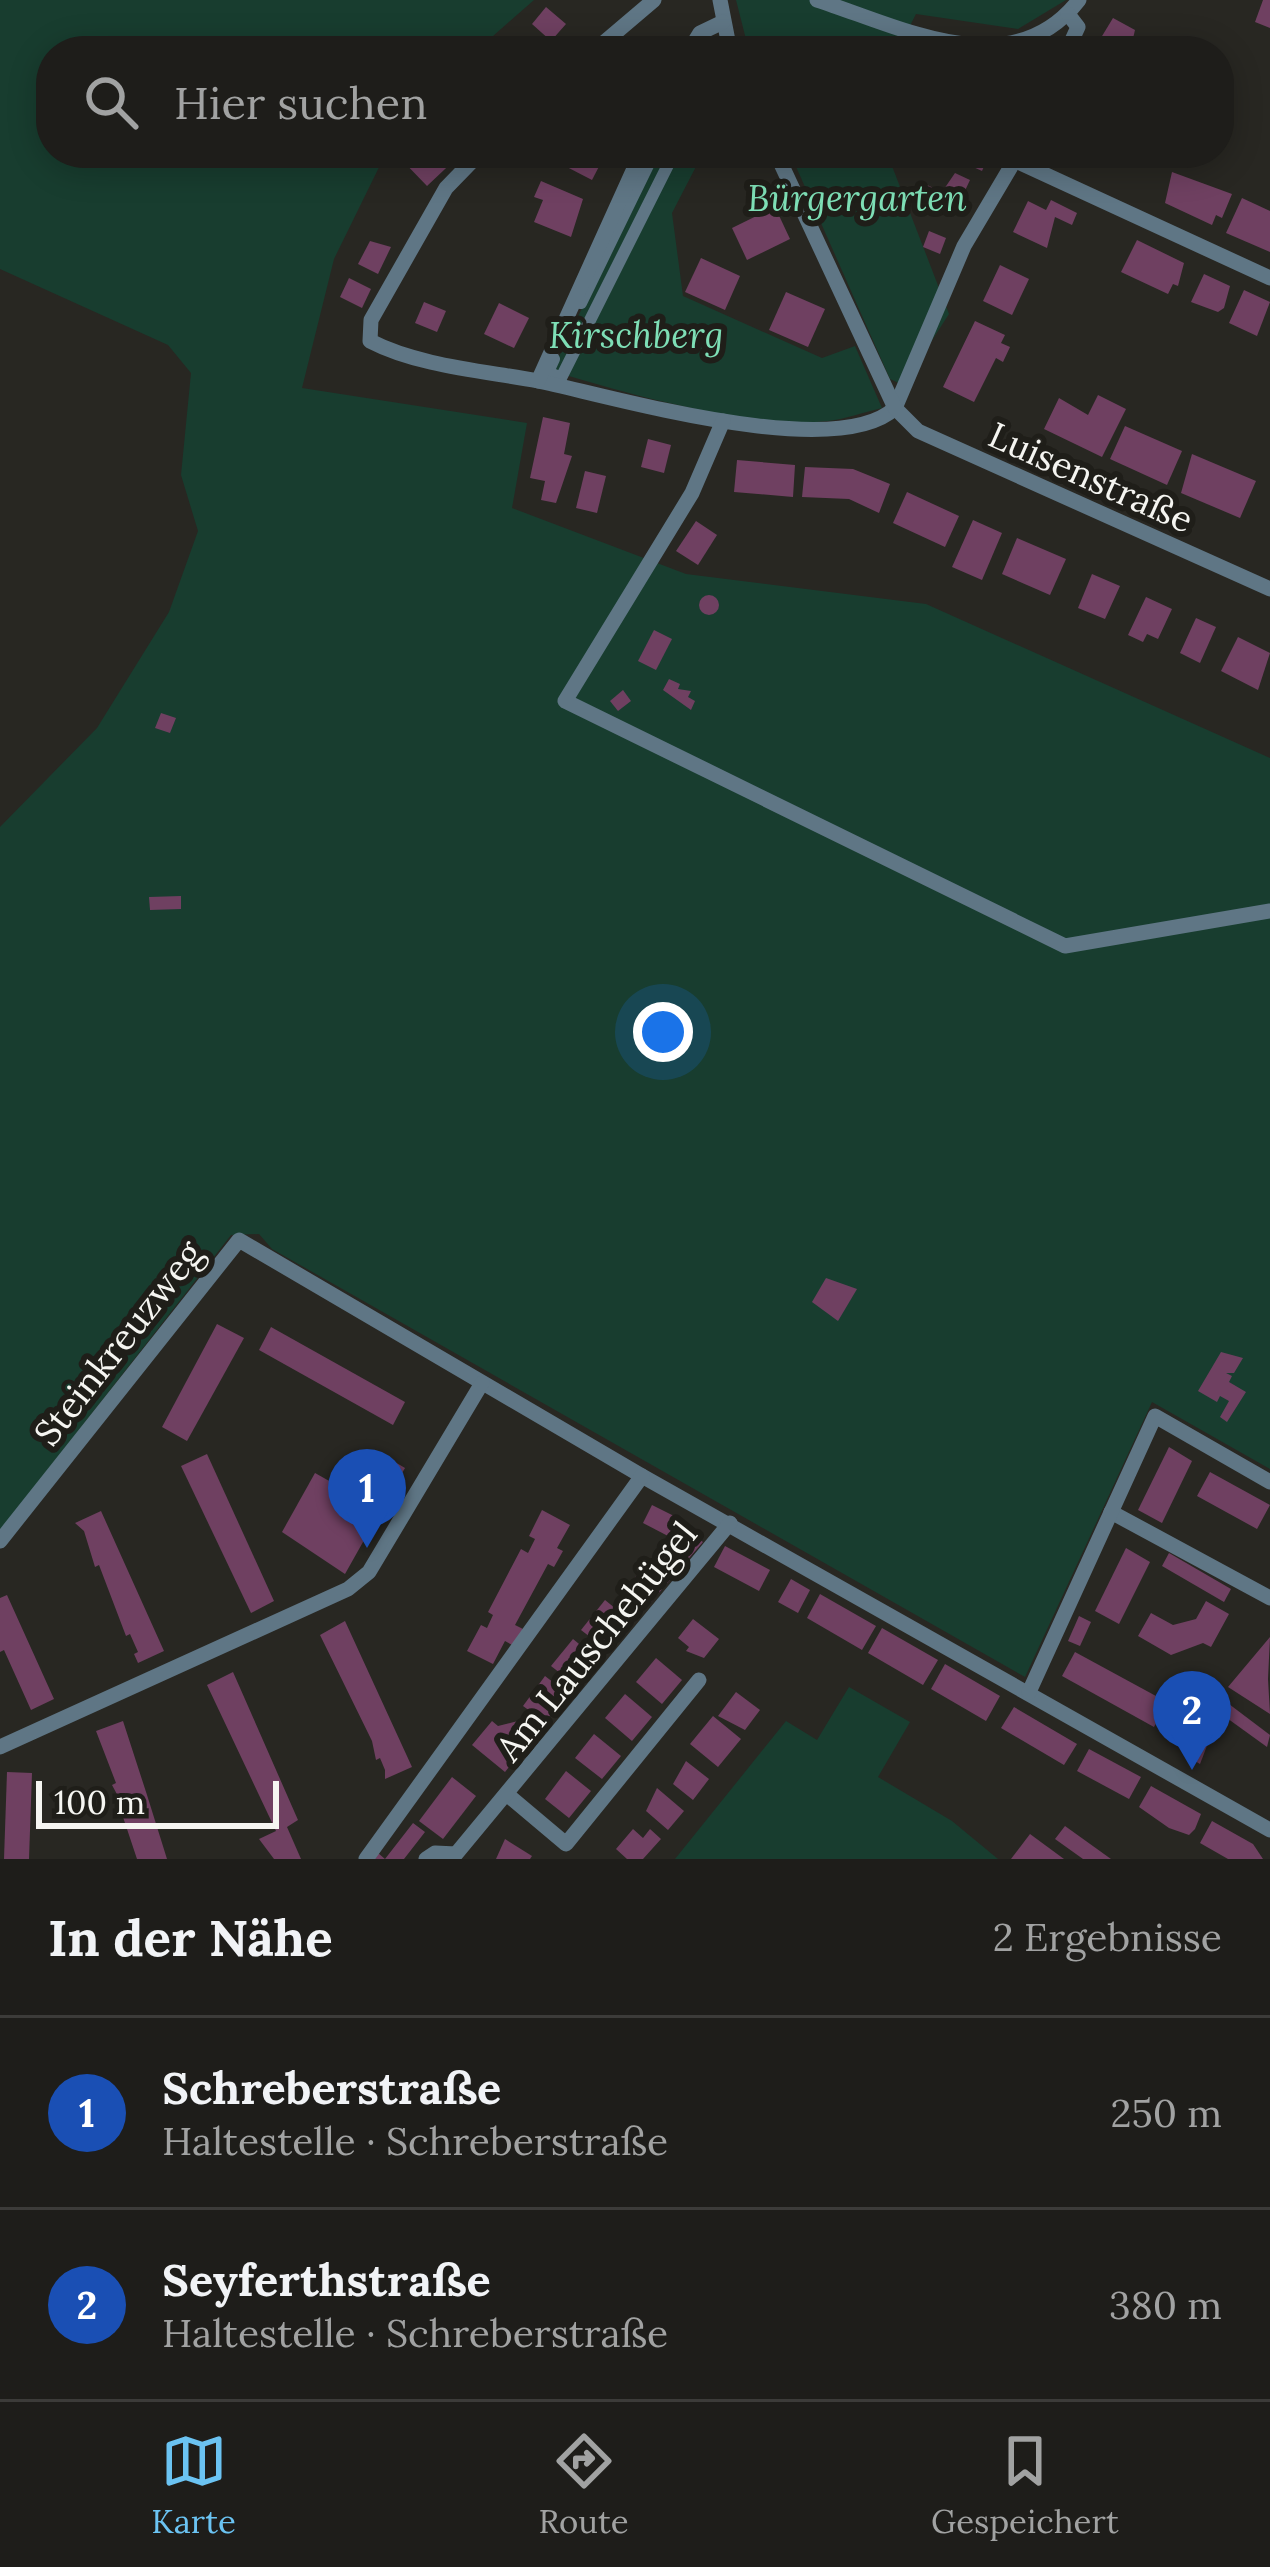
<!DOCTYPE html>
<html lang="de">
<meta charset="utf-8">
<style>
body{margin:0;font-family:Lora,serif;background:#262623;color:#f1f3f6}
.scale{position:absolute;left:36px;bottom:30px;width:243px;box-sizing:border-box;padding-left:12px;border:6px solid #f5f5f1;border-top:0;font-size:33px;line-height:42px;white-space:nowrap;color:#f5f5f1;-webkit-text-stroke:9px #1f1e19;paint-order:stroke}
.you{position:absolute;left:663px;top:1032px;width:42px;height:42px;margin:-30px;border:9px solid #fff;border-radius:50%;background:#1a73e8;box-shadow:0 0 0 18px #1a73e833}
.badge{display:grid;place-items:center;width:78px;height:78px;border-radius:50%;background:#6bc3f2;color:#fff;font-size:39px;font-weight:700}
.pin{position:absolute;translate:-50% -99px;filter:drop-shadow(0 3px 6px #0008)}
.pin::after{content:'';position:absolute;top:63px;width:42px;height:36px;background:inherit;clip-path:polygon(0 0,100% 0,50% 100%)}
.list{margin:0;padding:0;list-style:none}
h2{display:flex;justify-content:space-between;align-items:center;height:156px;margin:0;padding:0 48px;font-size:51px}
h2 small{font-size:39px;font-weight:400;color:#a1a2a2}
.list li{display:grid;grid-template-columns:78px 1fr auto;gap:36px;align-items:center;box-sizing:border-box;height:192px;padding:0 48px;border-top:3px solid #3c3b39}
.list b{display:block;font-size:45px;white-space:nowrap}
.list p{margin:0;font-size:39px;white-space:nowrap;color:#a1a2a2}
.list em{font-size:39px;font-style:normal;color:#a1a2a2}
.icon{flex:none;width:66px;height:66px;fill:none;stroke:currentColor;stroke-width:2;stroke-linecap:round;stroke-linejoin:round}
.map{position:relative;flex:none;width:1270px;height:1859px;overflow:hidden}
.search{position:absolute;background:#1e1d1a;box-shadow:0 6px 30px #0003;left:36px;right:36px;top:36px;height:132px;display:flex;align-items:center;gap:30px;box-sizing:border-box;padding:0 42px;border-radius:48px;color:#a1a2a2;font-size:45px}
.sheet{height:540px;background:#1e1d1a}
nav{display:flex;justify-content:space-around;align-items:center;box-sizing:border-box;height:168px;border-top:3px solid #3c3b39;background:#1e1d1a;font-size:33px;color:#a1a2a2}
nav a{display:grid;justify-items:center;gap:6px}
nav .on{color:#6bc3f2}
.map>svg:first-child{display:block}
.green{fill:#183d2f}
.building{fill:#6f4061}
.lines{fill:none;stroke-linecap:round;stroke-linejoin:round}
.pedestrian{stroke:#5f7685;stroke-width:12}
.minor{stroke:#5f7685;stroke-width:15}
.labels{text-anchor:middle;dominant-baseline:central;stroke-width:12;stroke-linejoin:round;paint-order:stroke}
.park-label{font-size:36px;font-style:italic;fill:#7edfb6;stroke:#1f1e19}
.street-label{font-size:36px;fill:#f5f5f1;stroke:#1f1e19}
</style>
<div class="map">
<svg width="1270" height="1859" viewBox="0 0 1270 1859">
<rect width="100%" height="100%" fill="#282722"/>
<g class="green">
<path d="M0,0H534L476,51H51V153H386L334,259L302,388L527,423L512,508L686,574L926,604L1270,758V1469L1152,1402L1025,1677L272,1249L259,1234L231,1235L0,1531V827L97,728L169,612L198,531L181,475L191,373L168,345L0,269Z"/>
<path d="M736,0H1066L1018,29L916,14L897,51H749Z"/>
<path d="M656,153H703L672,213L683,296L822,358L855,346L882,408C864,412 846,419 828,421C753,430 625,393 552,371Z"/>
<path d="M790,153H887L949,314L903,385L890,379Z"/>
<path d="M849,1687L910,1722L878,1777L952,1821L998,1859H675L786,1721L817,1740Z"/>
</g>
<g class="building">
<path d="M1263,0H1270V28L1255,22Z"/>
<path d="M546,7L566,24L551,41L532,24Z"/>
<path d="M1113,18L1135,30L1130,51H1093Z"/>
<path d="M404,153L417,158L422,153H462L427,186L399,157Z"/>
<path d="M569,153H606L592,180L563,165Z"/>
<path d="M964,153H990L982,171L960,161Z"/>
<path d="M1172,172L1232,194L1222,218L1216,215L1212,225L1165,203Z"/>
<path d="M955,173L970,180L954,214L921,199L927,185L942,192Z"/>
<path d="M541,181L583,199L571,237L534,222L543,200L534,197Z"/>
<path d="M1242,198L1270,211V252L1226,233Z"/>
<path d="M1051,200L1077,213L1072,225L1055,217L1047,248L1013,232L1028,201L1046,210Z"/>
<path d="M775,207L790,239L747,260L732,228Z"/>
<path d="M929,231L946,238L940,254L923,247Z"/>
<path d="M1137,240L1184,263L1178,286L1173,284L1168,294L1121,272Z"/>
<path d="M370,241L391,247L378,274L358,264Z"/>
<path d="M701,258L740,276L725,310L685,292Z"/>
<path d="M1000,265L1029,279L1012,315L983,301Z"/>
<path d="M1204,274L1230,286L1224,308L1218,312L1191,302Z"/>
<path d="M349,278L371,289L362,308L340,297Z"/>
<path d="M1244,290L1270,302L1257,336L1229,323Z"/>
<path d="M786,292L825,309L808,347L769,330Z"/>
<path d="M424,302L446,311L437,332L415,323Z"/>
<path d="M499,303L529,318L514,348L484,334Z"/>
<path d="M975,321L1005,335L1001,343L1010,347L1003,362L996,358L974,402L943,387Z"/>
<path d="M1098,395L1126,409L1102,457L1044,429L1059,398L1088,415Z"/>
<path d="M543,417L570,423L564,454L572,456L556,503L541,500L545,481L530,478Z"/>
<path d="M1125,426L1182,451L1167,485L1110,459Z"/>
<path d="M648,439L671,445L664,473L641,467Z"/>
<path d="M1192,454L1256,481L1240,518L1181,493Z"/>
<path d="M737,460L795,465L793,497L734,492Z"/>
<path d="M805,467L853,469L890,484L879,513L849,499L802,497Z"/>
<path d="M585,471L606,476L597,513L576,508Z"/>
<path d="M907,492L959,516L945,547L893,523Z"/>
<path d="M973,520L1002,533L982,580L952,567Z"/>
<path d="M696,521L717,535L698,565L676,551Z"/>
<path d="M1017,538L1066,559L1050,595L1002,574Z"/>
<path d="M1092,574L1120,586L1105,619L1078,608Z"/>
<circle cx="709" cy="605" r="10"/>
<path d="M1146,597L1172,609L1158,639L1147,634L1143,642L1128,635Z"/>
<path d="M1196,618L1216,627L1200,663L1180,653Z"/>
<path d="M654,630L672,639L656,670L638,661Z"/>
<path d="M1238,637L1270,653L1258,690L1221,671Z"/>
<path d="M669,679L680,684L678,689L691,691L688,697L695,701L691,710L663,690Z"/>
<path d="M623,690L631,701L618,711L610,701Z"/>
<path d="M161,713L176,718L170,733L155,728Z"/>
<path d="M181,896V909L150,910L149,897Z"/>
<path d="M826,1278L857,1289L838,1321L812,1302Z"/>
<path d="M217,1324L244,1338L187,1441L162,1427Z"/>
<path d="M271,1327L405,1402L393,1425L259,1350Z"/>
<path d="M1221,1352L1243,1358L1234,1373H1226L1232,1376L1229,1382L1246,1392L1227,1422L1220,1417L1229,1401L1220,1396L1217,1402L1198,1391Z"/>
<path d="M1169,1447L1192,1461L1162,1523L1138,1510Z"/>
<path d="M378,1452L405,1468L394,1487L367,1471Z"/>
<path d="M207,1454L274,1601L251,1613L181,1466Z"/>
<path d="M1210,1472L1270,1505L1257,1529L1197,1496Z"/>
<path d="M315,1473L381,1510L345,1574L282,1532Z"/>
<path d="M652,1505L678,1518L668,1536L643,1523Z"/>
<path d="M542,1510L570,1525L557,1548L563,1551L554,1567L548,1564L515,1625L523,1629L514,1646L505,1641L493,1664L467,1651L481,1625L487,1628L493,1615L488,1612L521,1549L528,1553L535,1539L529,1536Z"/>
<path d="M101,1511L164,1651L138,1663L134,1654L138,1652L130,1634L126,1636L99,1565L95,1567L84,1531L75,1523Z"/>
<path d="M695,1536L703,1542L644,1610L623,1593L644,1566L658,1576L665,1559L670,1563L687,1547L680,1542L685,1537L691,1542Z"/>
<path d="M725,1546L770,1570L759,1591L714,1567Z"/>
<path d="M1126,1548L1150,1562L1119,1624L1095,1611Z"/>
<path d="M1169,1553L1231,1589L1224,1602L1162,1566Z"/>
<path d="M791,1579L810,1590L798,1613L778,1602Z"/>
<path d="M820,1594L876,1626L862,1650L807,1618Z"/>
<path d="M7,1595L54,1699L31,1710L4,1650L0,1652V1598Z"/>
<path d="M605,1600L626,1617L603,1647L581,1630Z"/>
<path d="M1206,1601L1229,1614L1211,1647L1203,1643L1171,1655L1138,1636L1151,1613L1173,1625L1196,1619Z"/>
<path d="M1079,1616L1091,1622L1080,1646L1068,1641Z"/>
<path d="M693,1619L719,1639L704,1658L686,1651L689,1647L678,1638Z"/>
<path d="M345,1621L412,1767L385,1779V1770L380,1758L376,1760L372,1741L320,1635Z"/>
<path d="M882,1628L938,1660L923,1685L868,1653Z"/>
<path d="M1270,1637L1268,1679L1270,1714L1228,1687Z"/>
<path d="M573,1639L595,1657L574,1684L551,1666Z"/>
<path d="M1075,1652L1167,1702L1154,1727L1062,1676Z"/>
<path d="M656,1658L682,1680L662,1704L636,1682Z"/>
<path d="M945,1664L1000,1696L986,1721L931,1689Z"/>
<path d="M233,1672L298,1820L287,1827L301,1859H274L259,1839L276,1831L207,1685Z"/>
<path d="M1185,1675L1216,1694L1208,1707L1177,1688Z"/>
<path d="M545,1676L567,1693L545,1722L523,1706Z"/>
<path d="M736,1692L760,1710L745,1730L718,1716Z"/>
<path d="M625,1694L652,1717L632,1741L605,1718Z"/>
<path d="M1221,1698L1270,1735L1267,1747L1213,1708Z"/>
<path d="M1014,1707L1077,1744L1064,1765L1001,1728Z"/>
<path d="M713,1716L741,1739L718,1767L690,1744Z"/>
<path d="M123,1721L147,1795L167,1859H137L122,1814L127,1813L112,1785L116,1783L96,1731Z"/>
<path d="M492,1721L498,1726L518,1721L535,1735L505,1772L472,1745Z"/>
<path d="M594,1734L621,1756L602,1779L575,1758Z"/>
<path d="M1197,1736L1208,1743L1200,1764L1185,1755Z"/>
<path d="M1089,1749L1141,1777L1129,1799L1077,1771Z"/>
<path d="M686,1761L709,1779L693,1800L673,1784Z"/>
<path d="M566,1771L591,1791L569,1818L545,1799Z"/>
<path d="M7,1772L32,1773L29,1859H4Z"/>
<path d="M452,1777L476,1796L443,1839L419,1821Z"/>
<path d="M1151,1786L1201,1814L1195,1829L1189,1835L1169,1828L1139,1807Z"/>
<path d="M657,1788L684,1811L668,1830L646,1811Z"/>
<path d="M1212,1821L1253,1844L1263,1859H1228L1200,1843Z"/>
<path d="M413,1823L425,1832L404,1859H373L378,1853L385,1859Z"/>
<path d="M1065,1826L1111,1859H1083L1055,1839Z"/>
<path d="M633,1829L643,1838L650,1829L661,1839L643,1859H627L616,1849Z"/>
<path d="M1030,1834L1064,1859H1011Z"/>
<path d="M505,1839L532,1856L530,1859H496Z"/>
</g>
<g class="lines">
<g class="pedestrian">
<path d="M703,51H711"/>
<path d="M581,303L654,153"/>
<path d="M554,359L548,372L561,378L674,153"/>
</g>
<g class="minor">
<path d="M720,0L730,51"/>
<path d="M817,0C901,27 1012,87 1079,0"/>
<path d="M594,51L654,0"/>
<path d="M689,51L700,33L723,22"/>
<path d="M1067,51L1078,27L1068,14"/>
<path d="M480,153L446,188L371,320L370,341C418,366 485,371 538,381C614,397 837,463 895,408L964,246L1019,153"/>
<path d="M776,153L895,408L918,431L1270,589"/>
<path d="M1016,161L1270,278"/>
<path d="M538,381L641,153"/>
<path d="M723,421L692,493L565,701L1065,946L1270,911"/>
<path d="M1111,1512L1270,1598"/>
<path d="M0,1541L239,1240L642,1476L1270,1830"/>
<path d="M1029,1692L1155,1416L1270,1482"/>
<path d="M0,1747L348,1589L369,1572L482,1383"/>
<path d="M509,1796L566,1844L699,1680"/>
<path d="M366,1859L642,1476"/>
<path d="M426,1859L435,1853L456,1854L730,1523"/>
</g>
</g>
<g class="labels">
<g class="park-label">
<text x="857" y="198">Bürgergarten</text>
<text x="636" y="335">Kirschberg</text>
</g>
<g class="street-label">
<text transform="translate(1091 477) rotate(24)">Luisenstraße</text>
<text transform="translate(118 1343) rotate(-52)">Steinkreuzweg</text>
<text transform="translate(596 1641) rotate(-51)">Am Lauschehügel</text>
</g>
</g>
</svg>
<div class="scale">100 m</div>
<div class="you"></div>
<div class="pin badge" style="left:367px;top:1548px;background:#1a4fb4">1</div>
<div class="pin badge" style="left:1192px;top:1770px;background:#1a4fb4">2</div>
<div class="search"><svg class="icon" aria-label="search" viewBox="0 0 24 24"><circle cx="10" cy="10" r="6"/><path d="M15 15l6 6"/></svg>Hier suchen</div>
</div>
<section class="sheet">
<h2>In der Nähe<small>2 Ergebnisse</small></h2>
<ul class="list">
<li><span class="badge" style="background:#1a4fb4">1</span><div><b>Schreberstraße</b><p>Haltestelle · Schreberstraße</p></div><em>250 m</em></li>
<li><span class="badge" style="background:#1a4fb4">2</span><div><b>Seyferthstraße</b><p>Haltestelle · Schreberstraße</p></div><em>380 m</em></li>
</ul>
</section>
<nav>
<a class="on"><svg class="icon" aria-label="map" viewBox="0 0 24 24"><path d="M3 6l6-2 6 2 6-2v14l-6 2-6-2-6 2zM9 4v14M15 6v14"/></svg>Karte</a>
<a><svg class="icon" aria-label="directions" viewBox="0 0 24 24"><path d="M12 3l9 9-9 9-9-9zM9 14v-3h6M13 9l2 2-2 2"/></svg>Route</a>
<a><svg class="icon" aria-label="saved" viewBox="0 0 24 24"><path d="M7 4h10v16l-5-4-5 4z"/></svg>Gespeichert</a>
</nav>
